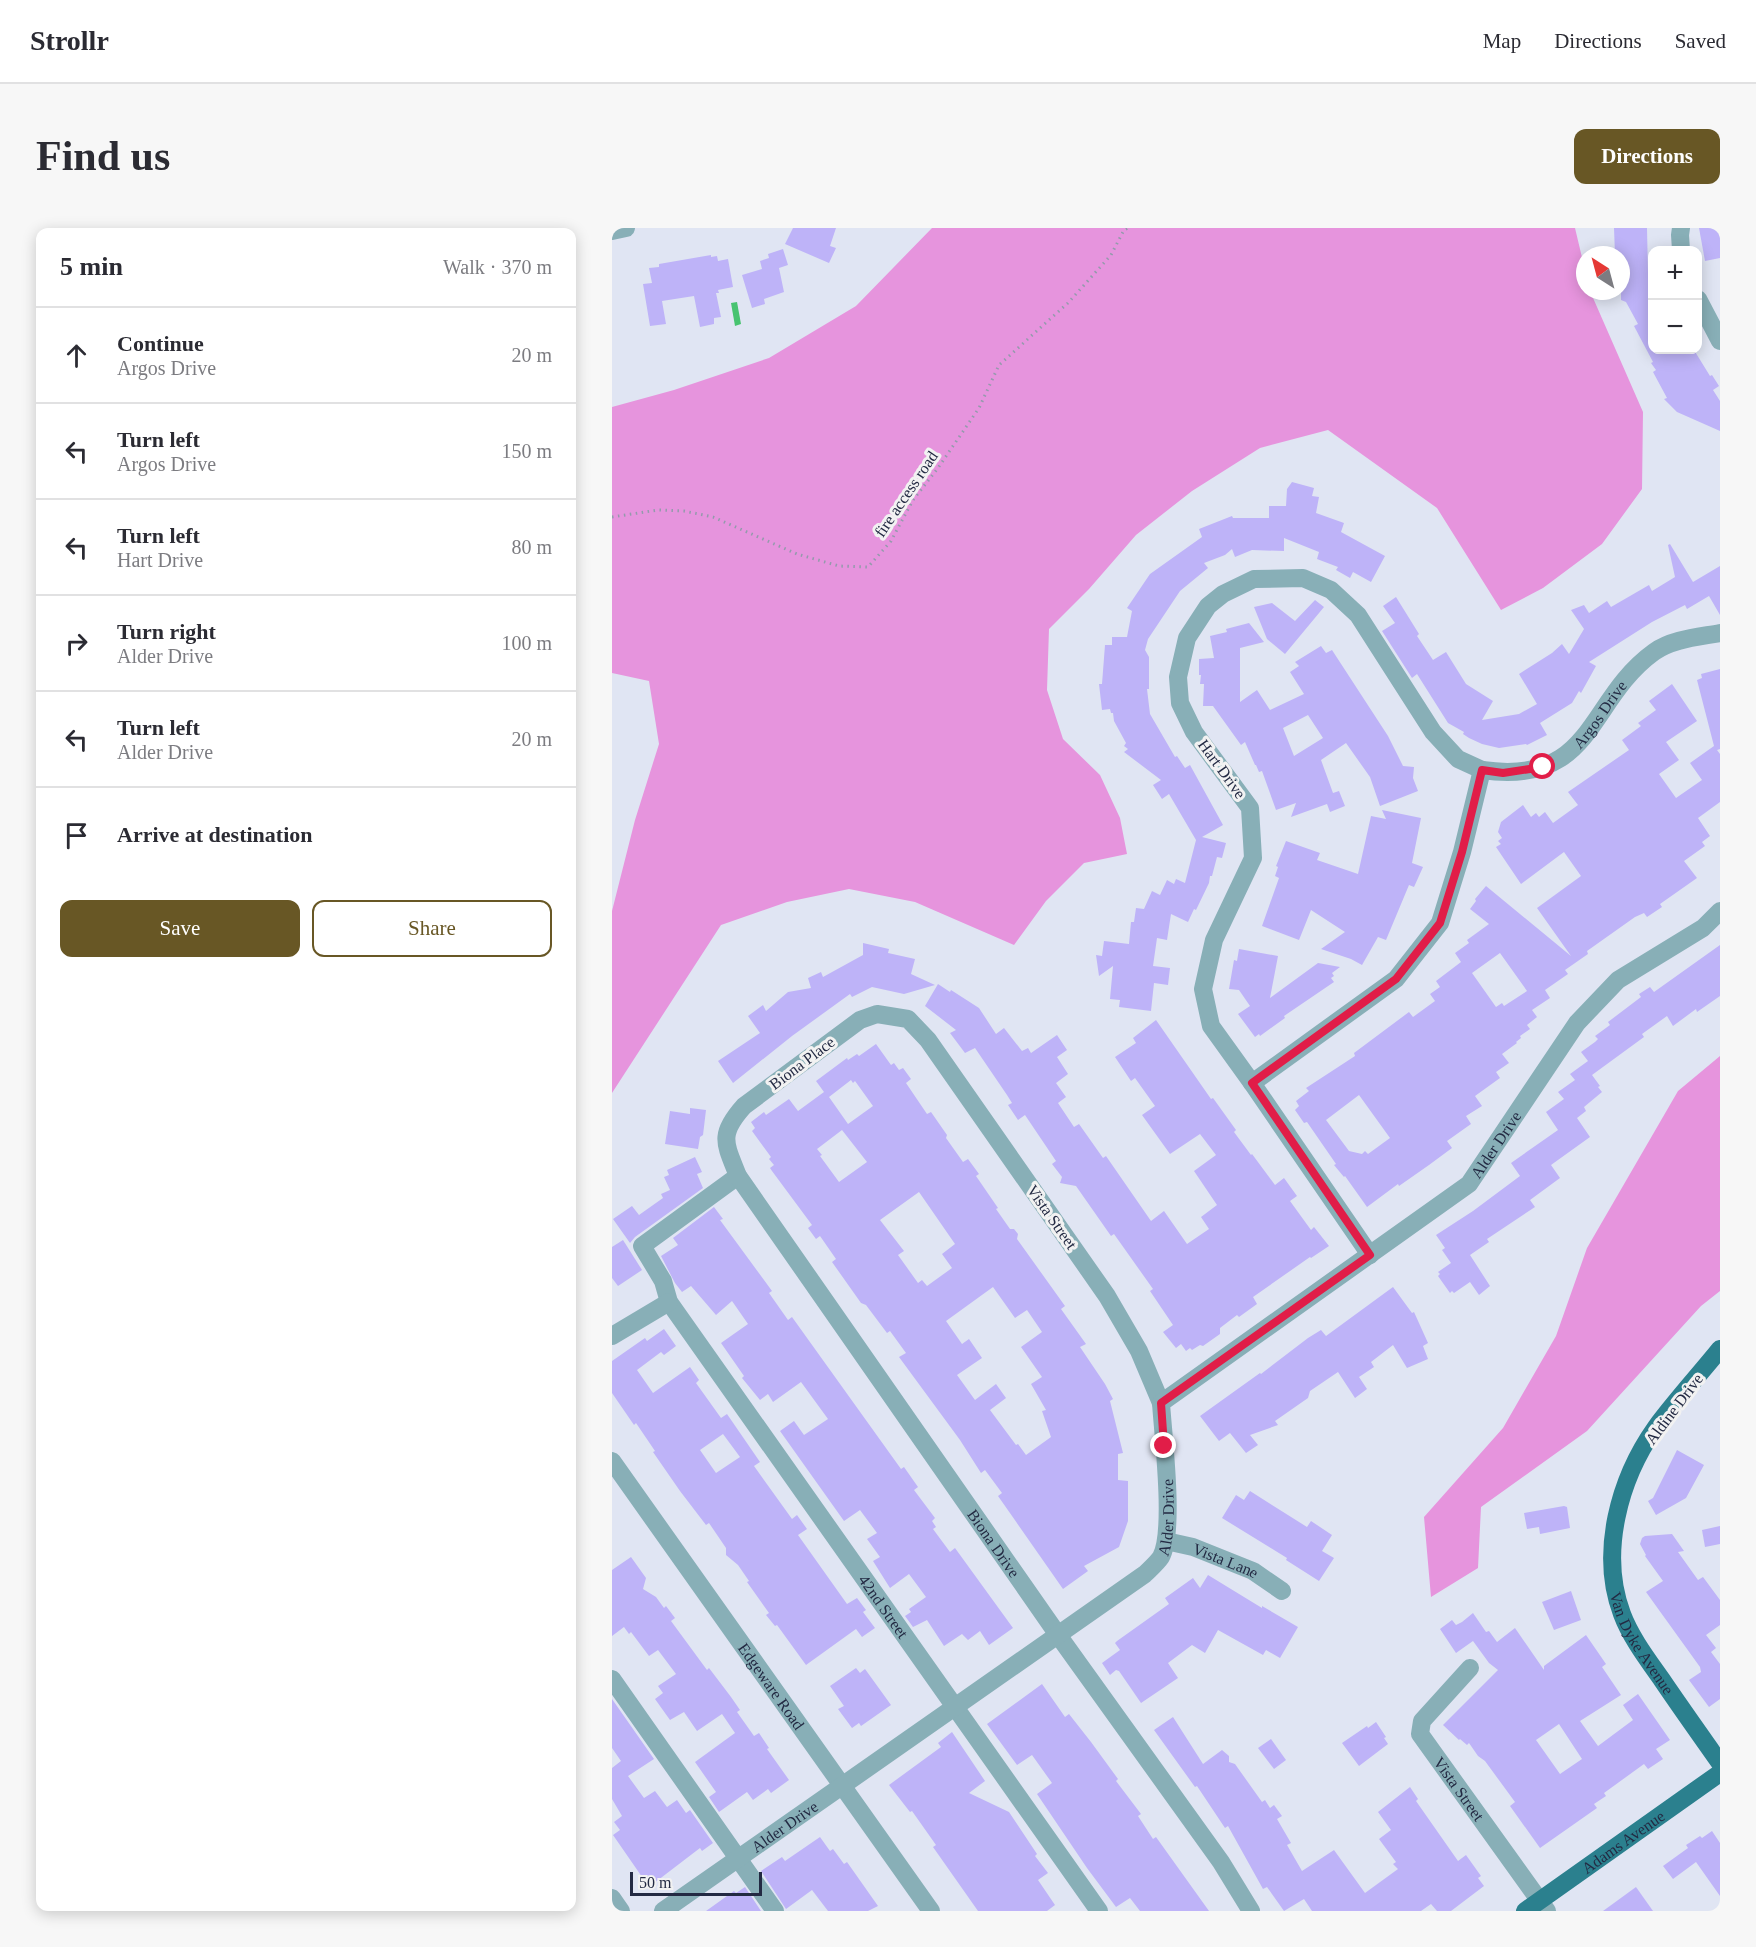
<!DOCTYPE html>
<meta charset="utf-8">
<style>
body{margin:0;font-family:Georgia,serif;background:#f7f7f7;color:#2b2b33}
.controls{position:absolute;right:18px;top:18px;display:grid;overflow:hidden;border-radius:12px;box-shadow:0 3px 15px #0003}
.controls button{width:54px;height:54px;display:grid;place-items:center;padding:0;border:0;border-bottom:2px solid #e1e1e2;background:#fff;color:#2b2b33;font:30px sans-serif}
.compass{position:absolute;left:964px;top:18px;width:54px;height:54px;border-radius:50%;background:#fff;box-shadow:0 3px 15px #0003;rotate:324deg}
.scale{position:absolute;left:18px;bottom:15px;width:132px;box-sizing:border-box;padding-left:6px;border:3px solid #232a43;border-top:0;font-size:16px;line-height:21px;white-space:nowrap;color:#232a43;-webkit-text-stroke:4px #f2f2f2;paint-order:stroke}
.stop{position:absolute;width:18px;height:18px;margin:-14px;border:4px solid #e11d48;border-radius:50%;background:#fff}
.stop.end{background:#e11d48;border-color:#fff;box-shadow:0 2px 6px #0008}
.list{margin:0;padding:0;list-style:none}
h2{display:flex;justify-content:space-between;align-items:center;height:78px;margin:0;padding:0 24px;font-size:26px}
h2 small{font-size:20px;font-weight:400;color:#7c7c81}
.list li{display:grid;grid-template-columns:39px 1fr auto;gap:18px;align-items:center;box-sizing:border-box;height:96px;padding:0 24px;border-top:2px solid #e1e1e2}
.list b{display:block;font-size:22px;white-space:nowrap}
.list p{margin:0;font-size:20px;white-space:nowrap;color:#7c7c81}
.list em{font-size:20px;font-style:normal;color:#7c7c81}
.actions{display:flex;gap:12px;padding:18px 24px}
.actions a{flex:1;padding:14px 0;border:2px solid #685725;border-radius:12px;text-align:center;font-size:21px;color:#685725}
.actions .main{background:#685725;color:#fff}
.icon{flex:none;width:33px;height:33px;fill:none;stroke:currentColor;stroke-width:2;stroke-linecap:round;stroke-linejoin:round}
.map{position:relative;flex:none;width:1108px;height:1683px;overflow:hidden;border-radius:12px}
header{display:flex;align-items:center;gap:36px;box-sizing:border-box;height:84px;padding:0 30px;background:#fff;border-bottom:2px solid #e1e1e2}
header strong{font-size:28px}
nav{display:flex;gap:33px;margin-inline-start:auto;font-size:21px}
.intro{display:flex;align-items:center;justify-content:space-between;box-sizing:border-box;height:144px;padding:0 36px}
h1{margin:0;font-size:42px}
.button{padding:15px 27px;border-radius:12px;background:#685725;color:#fff;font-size:21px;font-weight:700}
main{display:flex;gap:36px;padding:0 36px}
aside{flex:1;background:#fff;border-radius:12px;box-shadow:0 3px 15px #0003}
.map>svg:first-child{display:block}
.green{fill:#e694dd}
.water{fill:#47c370}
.building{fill:#beb3f8;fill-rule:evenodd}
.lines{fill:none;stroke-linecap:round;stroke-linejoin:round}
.path{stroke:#949aac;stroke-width:3;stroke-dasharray:1.5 4.5;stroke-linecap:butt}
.minor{stroke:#88afb7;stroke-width:18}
.major{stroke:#2b808e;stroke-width:18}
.route{stroke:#e11d48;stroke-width:8}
.labels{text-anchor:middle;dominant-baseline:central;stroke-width:6;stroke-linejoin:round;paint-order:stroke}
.street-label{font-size:16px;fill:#232a43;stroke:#f2f2f2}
</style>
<header>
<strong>Strollr</strong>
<nav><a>Map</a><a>Directions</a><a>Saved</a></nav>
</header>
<div class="intro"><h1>Find us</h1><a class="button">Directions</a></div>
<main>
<aside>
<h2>5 min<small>Walk · 370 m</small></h2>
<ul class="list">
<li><svg class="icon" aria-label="ahead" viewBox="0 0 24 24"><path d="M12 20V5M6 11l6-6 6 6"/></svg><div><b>Continue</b><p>Argos Drive</p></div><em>20 m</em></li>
<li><svg class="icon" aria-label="left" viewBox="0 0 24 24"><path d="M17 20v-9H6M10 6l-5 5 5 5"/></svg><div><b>Turn left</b><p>Argos Drive</p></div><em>150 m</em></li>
<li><svg class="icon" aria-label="left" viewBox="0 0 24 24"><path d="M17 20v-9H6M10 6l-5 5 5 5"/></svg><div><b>Turn left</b><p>Hart Drive</p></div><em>80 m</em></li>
<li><svg class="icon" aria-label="right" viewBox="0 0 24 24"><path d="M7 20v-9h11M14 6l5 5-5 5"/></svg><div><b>Turn right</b><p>Alder Drive</p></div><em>100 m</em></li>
<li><svg class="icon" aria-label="left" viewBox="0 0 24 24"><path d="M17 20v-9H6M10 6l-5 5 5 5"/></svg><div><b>Turn left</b><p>Alder Drive</p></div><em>20 m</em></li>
<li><svg class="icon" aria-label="arrive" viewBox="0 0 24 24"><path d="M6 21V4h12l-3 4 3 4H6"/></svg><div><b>Arrive at destination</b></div></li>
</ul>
<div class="actions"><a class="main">Save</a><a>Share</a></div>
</aside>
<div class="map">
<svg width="1108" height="1683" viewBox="0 0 1108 1683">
<rect width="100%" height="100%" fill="#e0e5f3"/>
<g class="green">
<path d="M320,0H963L973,42V63H978L1031,184L1030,261L990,316L931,360L889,382L825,280L716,202L648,220L580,263L524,307L477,361L437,401L435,462L451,511L488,547L508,590L515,626L472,635L434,673L402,717L303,674L237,661L175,674L109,697L0,865V683L23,592L47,516L37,453L0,445V179L62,162L157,130L244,78Z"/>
<path d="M1108,828V1063L1089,1078L975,1203L869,1279L866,1340L819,1369L812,1289L891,1200L944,1108L975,1020L1066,863Z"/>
</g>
<path class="water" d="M125,74L129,96L123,98L119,75Z"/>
<g class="building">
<path d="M181,0H224L218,18L224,20L217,35L173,16Z"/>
<path d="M1002,0H1035L1036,45L1041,53V122H1082L1098,148L1100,147L1107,158L1101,162L1108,173V203L1065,184L1052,171L1055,170L1041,144L1044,142L1039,135L1041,134L1022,98L1026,96L1014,74L1009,72V27H1003Z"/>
<path d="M1087,0H1108V30L1093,33Z"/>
<path d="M171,21L176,37L167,40L172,64L152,71L153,76L140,80L130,47L150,41L148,33L157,30L156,26Z"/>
<path d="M99,27V29L105,28L106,33L116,31L121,59L106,62L107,65H104L109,89L102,90V96L88,99L82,68L50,73L54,96L38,98L31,56L40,55L37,40L47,39V36Z"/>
<path d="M680,254L702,260L700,268L707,269L704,285L732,295L729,304L773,328L759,354L741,344L738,350L724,342L726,339L705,331L707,324L672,310V323L640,322L623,329L620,321L613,327L592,335L596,340L568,363L536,411L533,422L537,429V461H535L538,486L563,529L565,528L573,540L578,537L611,597L590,609L614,615L610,630L605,629L600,648H598L597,655L584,682L582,681L576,694L559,686L555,712L545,710L541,738L558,740L556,757L542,755L539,783L507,779L508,772L498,771L501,738L487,748L484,727L490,728L492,713L517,716L519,694H522L524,680L532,681L540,663L548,667L555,652L562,656L564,651L573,655L584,612L557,566L550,571L541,557L549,552L512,524L516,521L512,518L514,515L502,493L501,485H499L498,481L490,482L487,456H490L493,417H500V409H515L520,383L515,380L538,346L590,309L587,301L620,288L621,290H657V278H674L675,261Z"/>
<path d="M1058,316L1081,354L1108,338V387L1097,368L1075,381L1073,377L1040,394L977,434L984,438L969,465L967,463L960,475L928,495L935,507L915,517L914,516L887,520L870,516L857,510L851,506L852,504L836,495L805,446L800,450L770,403L783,395L771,378L784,369L807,406L805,408L821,432L834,424L854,456L881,473L870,492L907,486L925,476L907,446L940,425L950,416L957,426L972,401L959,382L972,377L977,385L995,373L999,379L1037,357L1040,363L1063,349L1056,317Z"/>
<path d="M703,372L712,379L673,426L655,411L642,379L660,375L683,393Z"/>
<path d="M637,395L652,414L628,420V474L645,462L658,482L692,466L678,444L687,438L683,434L709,418L714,425L720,422L776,508L791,538L802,539L801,550L806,563L768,578L758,549L734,515L709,532L721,565L727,563L733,578L718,584L715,576L679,589L684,575L664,582L650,543L647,544L644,537H643L633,514L629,517L601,478H591L592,456H588L589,447H587V431L602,430L598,408L615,404L614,401ZM696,487L711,510L682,528L671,500Z"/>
<path d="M1108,441V521L1105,522L1108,526V574L1086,590L1098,608L1090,614L1093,618L1072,633L1085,650L1048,676L1050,679L1035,689L1032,685L1023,689L975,723L976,726L953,742L956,746L933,762L938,770L920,782L925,789L915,797L918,801L908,808L909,810L904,814L905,815L890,826L897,835L884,844L888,850L863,868L870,878L854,888L859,896L835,913L840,920L817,937L787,958L786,956L755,979L733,948L732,949L722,937L724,936L695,894L692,895L683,882L687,878L684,873L697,863L694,860L743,828L742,825L797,784L801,789L823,773L818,766L828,759L824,753L849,734L843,725L857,715L855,712L877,696L858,681L864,673L863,671L874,658L959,728L925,680L969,648L952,624L909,656L884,619L889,616L886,613L890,610L886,604L889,594L911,577L919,589L924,585L927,589L933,584L941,595L966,577L956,564L1017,522L1010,512L1029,498L1026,495L1044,482L1037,473L1060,456L1085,493L1054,514L1067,532L1047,546L1064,570L1090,552L1078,535L1102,518L1085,452L1090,450L1089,446ZM888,725L915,763L892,778L890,775L884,779L860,745ZM747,867L778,910L756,926L753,923L750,926L737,923L714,892Z"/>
<path d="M770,582L809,590L800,635L811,639L802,659L797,657L774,712L766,709L750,737L739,731L709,721L733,704L699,682L687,712L650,698L667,650L663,648L666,639L664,638L674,613L708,625L705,632L746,646L759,588L774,591Z"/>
<path d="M251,715L277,721L276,725L303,731L299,746L323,757L292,766L260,759L240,769L238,766L180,808L121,855L106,833L148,805L136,788L151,777L154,783L176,764L199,760L196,750L209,744L211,749L251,727Z"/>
<path d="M1108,717V768L1085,784L1084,781L1061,798L1055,788L1030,806L1032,809L980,847L988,858L986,859L990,864L972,879L974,883L965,890L978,909L939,937L948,950L918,972L923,979L875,1011L877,1014L858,1027L878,1058L867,1067L858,1054L842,1065L840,1063L838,1065L826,1048L828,1046L826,1044L839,1035L830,1022L833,1020L824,1007L861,983L908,948L899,935L946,902L934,884L952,871L946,864L963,852L958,846L976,833L969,824L983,814L986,811L983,808L998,797L996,794L1029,769L1027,766L1038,759L1042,764Z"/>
<path d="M627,721L666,728L658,770L706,735L728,739L720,745L722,748L719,750L722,754L672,788L673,790L648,808L647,806L643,809L626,786L638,778L627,762L617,761L622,732L625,733Z"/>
<path d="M326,756L338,764L339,762L367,780L384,806L392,800L410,823L416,820L419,825L445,807L455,822L445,829L456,846L444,855L454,869L446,875L462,899L467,896L491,930L494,928L539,993L552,983L575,1016L597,1001L589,989L605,977L582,943L604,927L588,906L558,926L530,887L543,878L523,850L519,853L503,829L524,815L521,810L544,792L599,871L601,870L624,902L622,904L639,927L640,926L663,957L672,950L685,968L678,973L699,1002L702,999L717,1018L699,1030L698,1029L641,1069L645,1076L627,1089L625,1087L608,1100V1106L591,1118L588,1117L580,1122L578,1120L574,1123L569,1116L564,1120L551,1104L561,1097L538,1063L541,1061L502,1006L499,1008L464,958L448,955L450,949L440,936L444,933L413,887L406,892L396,877L400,875L395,867L363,820L353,825L338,805L344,802L313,778Z"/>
<path d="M264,816L279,837L282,835L287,842L291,840L299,851L294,855L315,886L319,884L335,907L334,910L351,934L356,931L367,946L364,948L386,980L384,981L398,1001H402L406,1006L405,1011L453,1078L449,1081L474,1116L468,1119L493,1156L501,1171L498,1173L511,1225L506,1226V1252L516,1253V1293L507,1319L472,1338L476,1343L451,1361L386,1268L390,1265L373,1242L369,1245L348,1212L287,1129L294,1125L278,1103L275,1105L254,1077L249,1075L220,1034L224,1031L208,1008L204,1011L196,1000L200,997L160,943L158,940L162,937L157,931L159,929L140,903L143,900L139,894L152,884L154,887L177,871L186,883L212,864L204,853L235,830L236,832L245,826L247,828ZM239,852L241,855L243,853L261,878L236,896L217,869ZM230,902L255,934L227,954L208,928L210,927L205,921ZM307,964L343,1016L330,1026L340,1040L315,1058L310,1052L306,1055L286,1027L292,1023L268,992ZM381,1059L403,1090L415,1082L430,1104L409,1119L430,1149L419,1156L434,1182L430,1183L439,1209L414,1227L406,1216L404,1217L378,1182L394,1170L384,1156L363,1172L345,1147L370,1130L357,1111L350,1116L334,1093Z"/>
<path d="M78,880L94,882L91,907L88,909L86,921L53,916L58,883L78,886Z"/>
<path d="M83,929L90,944L85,946L91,960L23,1009L18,1015L1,991L20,978L27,987L51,970L49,966L58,962L52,949L57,947L55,942Z"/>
<path d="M102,979L111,991L108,992L160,1063L157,1065L176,1092L180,1089L289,1241L292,1239L306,1259L302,1262L323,1290L320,1293L324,1299L321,1301L338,1324L343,1320L401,1400L377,1417L368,1403L356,1412L350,1406L332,1418L315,1392L301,1399L293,1388L299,1384L297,1381L314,1369L297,1346L278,1360L261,1333L268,1329L255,1311L265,1305L248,1282L232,1293L168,1203L182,1193L192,1207L216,1191L189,1154L161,1174L156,1166L148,1172L130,1150L132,1148L109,1115L136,1096L120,1073L104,1087L79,1058L70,1064L63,1055L49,1028L66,1017L61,1010Z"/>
<path d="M11,1012L30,1042L6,1058L0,1050V1019Z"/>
<path d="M781,1059L800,1085L802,1084L816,1115L811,1118L816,1131L795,1140L781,1117L759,1134L762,1139L747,1149L755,1161L743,1170L726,1144L698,1163L696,1170L663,1193L666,1197L638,1207L646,1217L634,1225L618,1205L607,1213L588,1188L648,1145L649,1146L696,1110L709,1102L714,1108Z"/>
<path d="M52,1101L64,1118L52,1127L49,1124L25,1142L41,1165L78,1139L87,1152L84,1155L109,1190L115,1186L148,1234L142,1238L180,1291L185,1287L195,1301L186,1307L235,1376L245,1370L254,1382L251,1384L263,1400L250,1409L244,1401L194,1437L165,1397L163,1398L154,1387L157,1385L135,1354L137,1353L126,1337L114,1327V1320L97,1295L94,1297L68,1263L41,1224L43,1223L24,1195L22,1197L0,1165V1133L33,1110L35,1113ZM111,1206L128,1229L104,1245L88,1222Z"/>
<path d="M1065,1222L1092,1237L1074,1270L1044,1287L1036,1273L1041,1270Z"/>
<path d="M638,1263L695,1299L699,1293L720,1307L710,1323L722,1330L707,1353L674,1332L675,1330L610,1290L624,1267L632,1272Z"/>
<path d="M952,1278L955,1279L958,1300L928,1306L927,1299L915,1301L912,1285Z"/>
<path d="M1108,1298V1316L1093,1319L1090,1302Z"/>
<path d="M1060,1306L1072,1323L1066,1324L1086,1352L1091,1349L1108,1372V1397L1094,1407L1104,1420L1099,1424L1108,1436V1471L1097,1479L1077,1452L1089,1444L1088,1439L1034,1364L1051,1353L1033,1328L1034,1327L1028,1316L1030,1310L1033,1308Z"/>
<path d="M19,1329L34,1350L31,1361L44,1369L52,1380L54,1378L63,1390L59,1393L95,1442L97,1440L119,1469L128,1482L125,1484L142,1508L147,1505L157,1520L155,1521L177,1552L159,1565L156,1561L141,1572L135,1564L107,1584L97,1569L104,1564L83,1534L123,1505L110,1486L85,1503L72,1484L58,1492L43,1471L51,1465L46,1458L64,1446L46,1422L37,1428L19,1404L17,1406L12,1399L0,1408V1342Z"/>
<path d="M596,1347L650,1380V1378L686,1399L668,1430L654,1422L651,1427L606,1402L593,1425L580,1417L556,1435L566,1450L529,1475L507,1443L504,1442L498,1447L490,1435L508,1422L503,1415L505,1413L557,1376L553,1370L581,1350L588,1360Z"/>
<path d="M959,1363L969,1392L942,1402L930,1374Z"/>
<path d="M861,1385L874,1404L877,1403L885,1414L903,1400L932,1442V1438L974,1407L994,1436L990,1439L1009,1467L968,1493L986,1518L1021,1492L1011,1477L1026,1466L1058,1512L1044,1521L1051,1531L1036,1541L1032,1536L992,1565L994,1568L982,1576L985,1580L928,1620L898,1578L903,1574L873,1533L866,1528L857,1515L855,1517L848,1511L847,1512L831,1497L886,1442L877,1435L861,1413L844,1425L828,1401L840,1392L844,1397L850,1394ZM947,1496L970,1531L948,1546L924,1512Z"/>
<path d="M244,1440L248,1445L253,1441L279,1477L249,1498L247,1495L240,1500L226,1481L232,1478L218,1458Z"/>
<path d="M430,1456L453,1489L457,1486L479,1514L506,1551L504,1553L529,1586L526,1588L541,1611L544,1609L597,1683H528L518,1670L504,1679L475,1640L425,1566L440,1555L420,1527L405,1537L375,1496Z"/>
<path d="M0,1471L42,1531L16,1548L32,1570L43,1563L55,1579L65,1572L74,1585L78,1582L101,1615L90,1623L88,1620L37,1659L1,1607L8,1602L2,1594L10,1588L0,1571V1540L9,1533L0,1520Z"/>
<path d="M561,1489L591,1536L610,1522L617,1528V1534L623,1536L650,1574L653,1572L658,1580L662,1577L670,1588L665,1591L679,1615L675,1617L690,1643L722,1622L753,1665L786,1641L781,1636L784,1634L767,1611L779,1602L766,1584L798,1559L806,1571L804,1573L846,1633L854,1627L869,1648L866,1650L872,1658L839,1683H825L819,1676L809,1683H700L692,1671L672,1683L655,1659L651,1661L616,1598L613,1600L585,1558L583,1559L542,1502Z"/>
<path d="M764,1494L774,1509L772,1510L776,1516L747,1538L730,1515L755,1498L756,1500Z"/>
<path d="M340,1504L373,1553L357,1565L397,1584L425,1626L423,1628L436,1645L426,1652L443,1677L435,1683H366L321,1619L324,1617L300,1583L298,1584L277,1557L329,1519L326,1515Z"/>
<path d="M659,1511L674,1532L662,1541L646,1520Z"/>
<path d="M1100,1603L1108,1615V1668L1084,1634L1061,1651L1051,1638L1076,1620L1074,1617L1088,1608L1090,1610Z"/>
<path d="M208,1609L218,1623L221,1621L232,1636L235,1634L266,1678L256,1683H216L200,1662L174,1681L149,1643L170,1629L173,1633Z"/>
<path d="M133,1659L149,1683H94L122,1663L124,1665Z"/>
<path d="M1024,1659L1041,1683H991Z"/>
</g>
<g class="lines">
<path class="path" d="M0,289L46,282L72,283L101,289L185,326L227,338L256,339L279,313L301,272L326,240L367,180L387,137L456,75L499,27L512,2L516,0"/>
<g class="minor">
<path d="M0,3L14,0"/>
<path d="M1069,22L1068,7L1069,0"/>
<path d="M1086,71L1108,113"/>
<path id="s1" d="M640,855L784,751L828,695L850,624L870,542C983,558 974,473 1042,424C1060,411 1087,409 1108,405"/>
<path id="s2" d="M126,948L30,1018L51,1053L57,1074L487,1683"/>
<path d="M758,1027L640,855L599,798L591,761L602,712L641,630L638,580L582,504L568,475L566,449L575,410L596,378L611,366L642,351L691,350L719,362L746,387L821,504L846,531L870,542"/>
<path d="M0,1108L57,1074"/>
<path id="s3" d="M549,1175L527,1123L495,1068L316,812L296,791L265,786L248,792L132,878C106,907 113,915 126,948L446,1407L609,1634L639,1683"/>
<path id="s4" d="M0,1233L319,1683"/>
<path id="s5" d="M554,1313L581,1319L641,1343L670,1363"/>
<path id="s6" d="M858,1440L810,1493L808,1506L935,1683"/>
<path d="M0,1451L163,1683"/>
<path d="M0,1670L9,1683"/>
<path id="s7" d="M51,1683L533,1346C538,1341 545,1335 549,1329C563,1303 551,1207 549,1175L857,956L965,795L1006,752L1091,700L1108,683"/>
</g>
<g class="major">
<path id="s8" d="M1108,1121C1087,1147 1064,1172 1044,1199C1007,1251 987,1325 1010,1386C1019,1410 1036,1432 1050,1452C1069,1480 1089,1508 1108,1535"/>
<path id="s9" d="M913,1683L1108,1545"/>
</g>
</g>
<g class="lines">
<path class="route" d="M552,1218L549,1175L758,1027L640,855L784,751L828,695L850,624L870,542L891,545L931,539"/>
</g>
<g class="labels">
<g class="street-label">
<text transform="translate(294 266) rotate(-56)">fire access road</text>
<text stroke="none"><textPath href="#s1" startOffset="548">Argos Drive</textPath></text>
<text transform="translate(610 541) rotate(54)">Hart Drive</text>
<text transform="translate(190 835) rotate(-37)">Biona Place</text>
<text stroke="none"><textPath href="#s7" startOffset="1192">Alder Drive</textPath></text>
<text transform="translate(440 989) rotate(55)">Vista Street</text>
<text transform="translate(1062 1181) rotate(-53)">Aldine Drive</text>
<text stroke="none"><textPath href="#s7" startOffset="652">Alder Drive</textPath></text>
<text stroke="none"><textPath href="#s3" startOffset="1180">Biona Drive</textPath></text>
<text stroke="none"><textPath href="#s5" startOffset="63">Vista Lane</textPath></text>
<text stroke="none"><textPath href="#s2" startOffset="554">42nd Street</textPath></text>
<text stroke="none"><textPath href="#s8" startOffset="333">Van Dyke Avenue</textPath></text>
<text stroke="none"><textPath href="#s4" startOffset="276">Edgeware Road</textPath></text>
<text stroke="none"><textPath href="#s6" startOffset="152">Vista Street</textPath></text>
<text stroke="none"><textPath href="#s7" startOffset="148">Alder Drive</textPath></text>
<text stroke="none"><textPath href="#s9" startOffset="120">Adams Avenue</textPath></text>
</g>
</g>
</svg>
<div class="controls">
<button>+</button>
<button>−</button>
</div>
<svg class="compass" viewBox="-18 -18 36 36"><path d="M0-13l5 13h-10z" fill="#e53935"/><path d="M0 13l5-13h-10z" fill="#7c7c81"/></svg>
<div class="scale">50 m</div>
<div class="stop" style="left:931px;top:539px"></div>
<div class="stop end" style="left:552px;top:1218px"></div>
</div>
</main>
